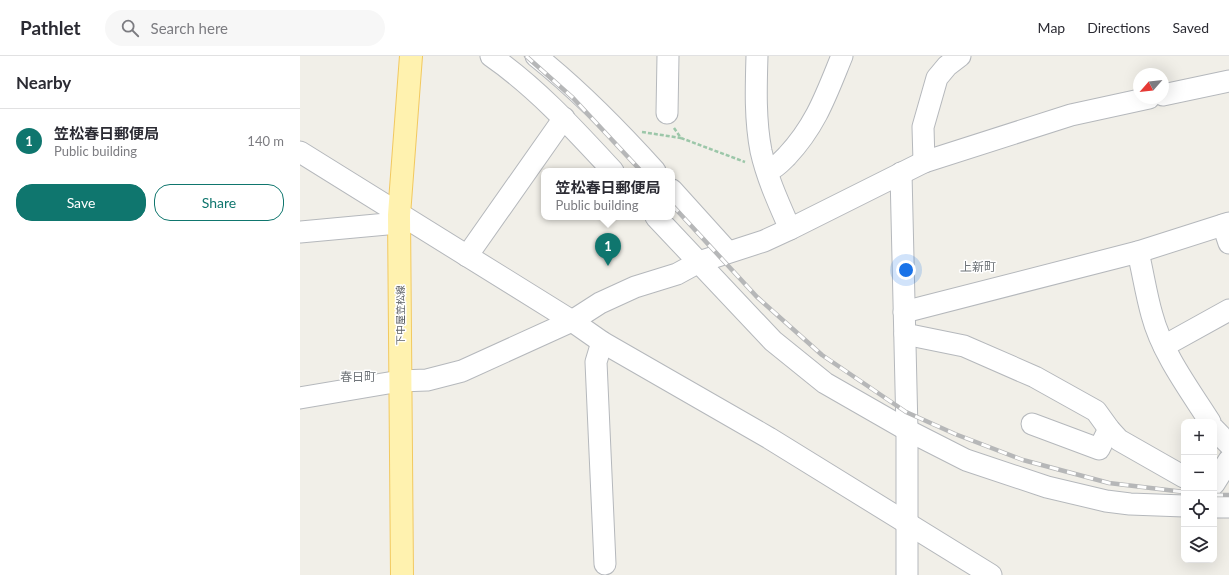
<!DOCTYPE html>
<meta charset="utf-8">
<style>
body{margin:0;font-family:Lato,"Noto Sans JP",sans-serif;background:#f7f7f7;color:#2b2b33}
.controls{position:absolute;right:12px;bottom:12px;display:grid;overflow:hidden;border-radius:8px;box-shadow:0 4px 16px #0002}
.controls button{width:36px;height:36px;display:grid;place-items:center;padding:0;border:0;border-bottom:1px solid #e1e1e2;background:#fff;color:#2b2b33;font:20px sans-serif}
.compass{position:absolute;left:833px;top:12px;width:36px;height:36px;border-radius:50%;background:#fff;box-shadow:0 4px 16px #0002;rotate:242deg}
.you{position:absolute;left:606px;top:214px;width:14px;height:14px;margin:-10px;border:3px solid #fff;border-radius:50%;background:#1a73e8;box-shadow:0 0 0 6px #1a73e833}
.badge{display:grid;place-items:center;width:26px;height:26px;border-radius:50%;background:#0f766e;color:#fff;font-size:13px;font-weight:700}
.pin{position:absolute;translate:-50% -33px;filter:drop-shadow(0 1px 2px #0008)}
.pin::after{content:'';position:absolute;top:21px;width:14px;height:12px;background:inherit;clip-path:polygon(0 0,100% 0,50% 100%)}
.popup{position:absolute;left:241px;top:112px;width:134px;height:52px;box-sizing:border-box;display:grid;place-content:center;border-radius:8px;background:#fff;filter:drop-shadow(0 1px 3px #0005);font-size:13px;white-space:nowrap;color:#7c7c81}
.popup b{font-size:15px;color:#2b2b33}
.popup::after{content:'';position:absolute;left:50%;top:100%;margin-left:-8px;border:8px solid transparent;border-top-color:#fff}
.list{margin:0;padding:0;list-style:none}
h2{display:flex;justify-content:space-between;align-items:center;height:52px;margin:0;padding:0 16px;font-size:17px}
h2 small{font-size:13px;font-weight:400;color:#7c7c81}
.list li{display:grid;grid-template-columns:26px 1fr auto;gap:12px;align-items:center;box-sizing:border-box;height:64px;padding:0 16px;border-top:1px solid #e1e1e2}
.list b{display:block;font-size:15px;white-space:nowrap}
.list p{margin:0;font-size:13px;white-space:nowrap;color:#7c7c81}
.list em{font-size:13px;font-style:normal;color:#7c7c81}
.actions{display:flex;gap:8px;padding:12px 16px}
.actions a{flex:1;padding:9px 0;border:1px solid #0f766e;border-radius:16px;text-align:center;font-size:14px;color:#0f766e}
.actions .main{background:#0f766e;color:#fff}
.icon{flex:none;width:22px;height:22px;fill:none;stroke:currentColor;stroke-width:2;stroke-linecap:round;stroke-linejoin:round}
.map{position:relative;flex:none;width:929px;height:519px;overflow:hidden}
header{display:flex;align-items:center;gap:24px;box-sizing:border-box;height:56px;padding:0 20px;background:#fff;border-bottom:1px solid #e1e1e2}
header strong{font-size:19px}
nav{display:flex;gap:22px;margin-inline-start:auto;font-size:14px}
.search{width:280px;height:36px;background:#f7f7f7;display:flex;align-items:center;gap:10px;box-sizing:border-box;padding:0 14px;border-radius:22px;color:#7c7c81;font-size:15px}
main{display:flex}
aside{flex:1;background:#fff}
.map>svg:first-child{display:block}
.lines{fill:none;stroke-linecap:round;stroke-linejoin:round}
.minor-casing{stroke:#b5b8bc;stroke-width:23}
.major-casing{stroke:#f2c960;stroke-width:24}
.path{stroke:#9cc7a9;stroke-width:2.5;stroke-dasharray:4 2;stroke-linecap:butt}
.minor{stroke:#fff;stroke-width:21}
.major{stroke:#fff2af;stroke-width:22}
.rail-casing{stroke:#b6b7b8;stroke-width:4.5}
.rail{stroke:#fff;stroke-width:3;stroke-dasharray:9;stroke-linecap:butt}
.labels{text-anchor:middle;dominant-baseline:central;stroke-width:3;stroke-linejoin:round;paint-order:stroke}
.street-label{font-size:10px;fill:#5f6368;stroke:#fff}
.quarter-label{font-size:12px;fill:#70757a;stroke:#fff}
</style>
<header>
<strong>Pathlet</strong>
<div class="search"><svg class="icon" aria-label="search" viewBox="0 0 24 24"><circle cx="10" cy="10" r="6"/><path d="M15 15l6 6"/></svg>Search here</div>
<nav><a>Map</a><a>Directions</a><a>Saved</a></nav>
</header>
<main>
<aside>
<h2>Nearby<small></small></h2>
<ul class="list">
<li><span class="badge">1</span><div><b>笠松春日郵便局</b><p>Public building</p></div><em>140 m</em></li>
</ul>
<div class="actions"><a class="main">Save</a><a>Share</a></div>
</aside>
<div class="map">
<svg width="929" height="519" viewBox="0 0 929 519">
<rect width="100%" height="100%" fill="#f1efe8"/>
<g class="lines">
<defs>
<g id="minor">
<path d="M191,0C237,32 275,74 313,115"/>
<path d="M236,0C280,35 318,74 355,115"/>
<path d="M457,0C456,32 455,64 461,95C467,122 479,148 490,173"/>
<path d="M863,39L929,25"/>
<path d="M367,57L368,0"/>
<path d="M0,96L272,265L302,286L469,382L691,519"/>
<path d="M624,106L623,71L637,22L647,10L660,0"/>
<path d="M468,115C476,112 481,106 487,100C516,69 526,39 542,0"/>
<path d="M601,117L607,374V519"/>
<path d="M372,134L428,196"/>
<path d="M356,161L473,285L525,327L607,374L666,404L747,431L806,445L830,448L884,450"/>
<path d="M923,169L929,187"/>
<path d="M0,176L87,168L99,159"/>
<path d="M838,196C843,217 846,238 852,259C862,297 889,333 910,366"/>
<path d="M167,200L264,62"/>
<path d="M604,256L838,196L929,167"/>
<path d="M605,278L664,290L735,321L796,355L809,373L819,384L884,421"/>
<path d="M302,286L296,306L305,508"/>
<path d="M864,290L929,254"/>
<path d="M0,342L100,325L127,324L162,315L272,265L300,247L335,231L377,218L399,206L464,185L490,173L624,106L771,59L849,42"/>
<path d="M732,368L799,393L809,373"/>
<path d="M914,373L929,388"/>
<path d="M914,428L929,404"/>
<path d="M914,451H929"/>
</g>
<path id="major" d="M102,519L99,159L111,0"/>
</defs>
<use href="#minor" class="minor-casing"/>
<use href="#major" class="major-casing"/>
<g class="path">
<path d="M374,72L381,82L445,106"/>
<path d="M342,76L381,82"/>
</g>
<use href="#minor" class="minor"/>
<use href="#major" class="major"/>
<defs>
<g id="rail">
<path d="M226,0L273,42L341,115"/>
<path d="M372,149L457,241L522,299L606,356L655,378L723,404L809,427L884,436"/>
<path d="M914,439H929"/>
</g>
</defs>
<use href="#rail" class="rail-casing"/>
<use href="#rail" class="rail"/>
</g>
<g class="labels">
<g class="street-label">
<text transform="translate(100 259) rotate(-90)">下中屋笠松線</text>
</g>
<g class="quarter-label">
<text x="678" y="210">上新町</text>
<text x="58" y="320">春日町</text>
</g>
</g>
</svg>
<div class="controls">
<button>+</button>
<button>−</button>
<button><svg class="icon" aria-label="locate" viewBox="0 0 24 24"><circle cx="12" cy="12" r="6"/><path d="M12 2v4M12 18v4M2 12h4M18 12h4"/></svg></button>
<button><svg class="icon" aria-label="layers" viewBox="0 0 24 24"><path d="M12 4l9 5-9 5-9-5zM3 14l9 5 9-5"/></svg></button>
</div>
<svg class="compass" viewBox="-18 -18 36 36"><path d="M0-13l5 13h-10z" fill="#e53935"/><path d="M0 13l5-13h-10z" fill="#7c7c81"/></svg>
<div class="you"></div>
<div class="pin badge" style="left:308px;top:210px">1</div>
<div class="popup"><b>笠松春日郵便局</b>Public building</div>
</div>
</main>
